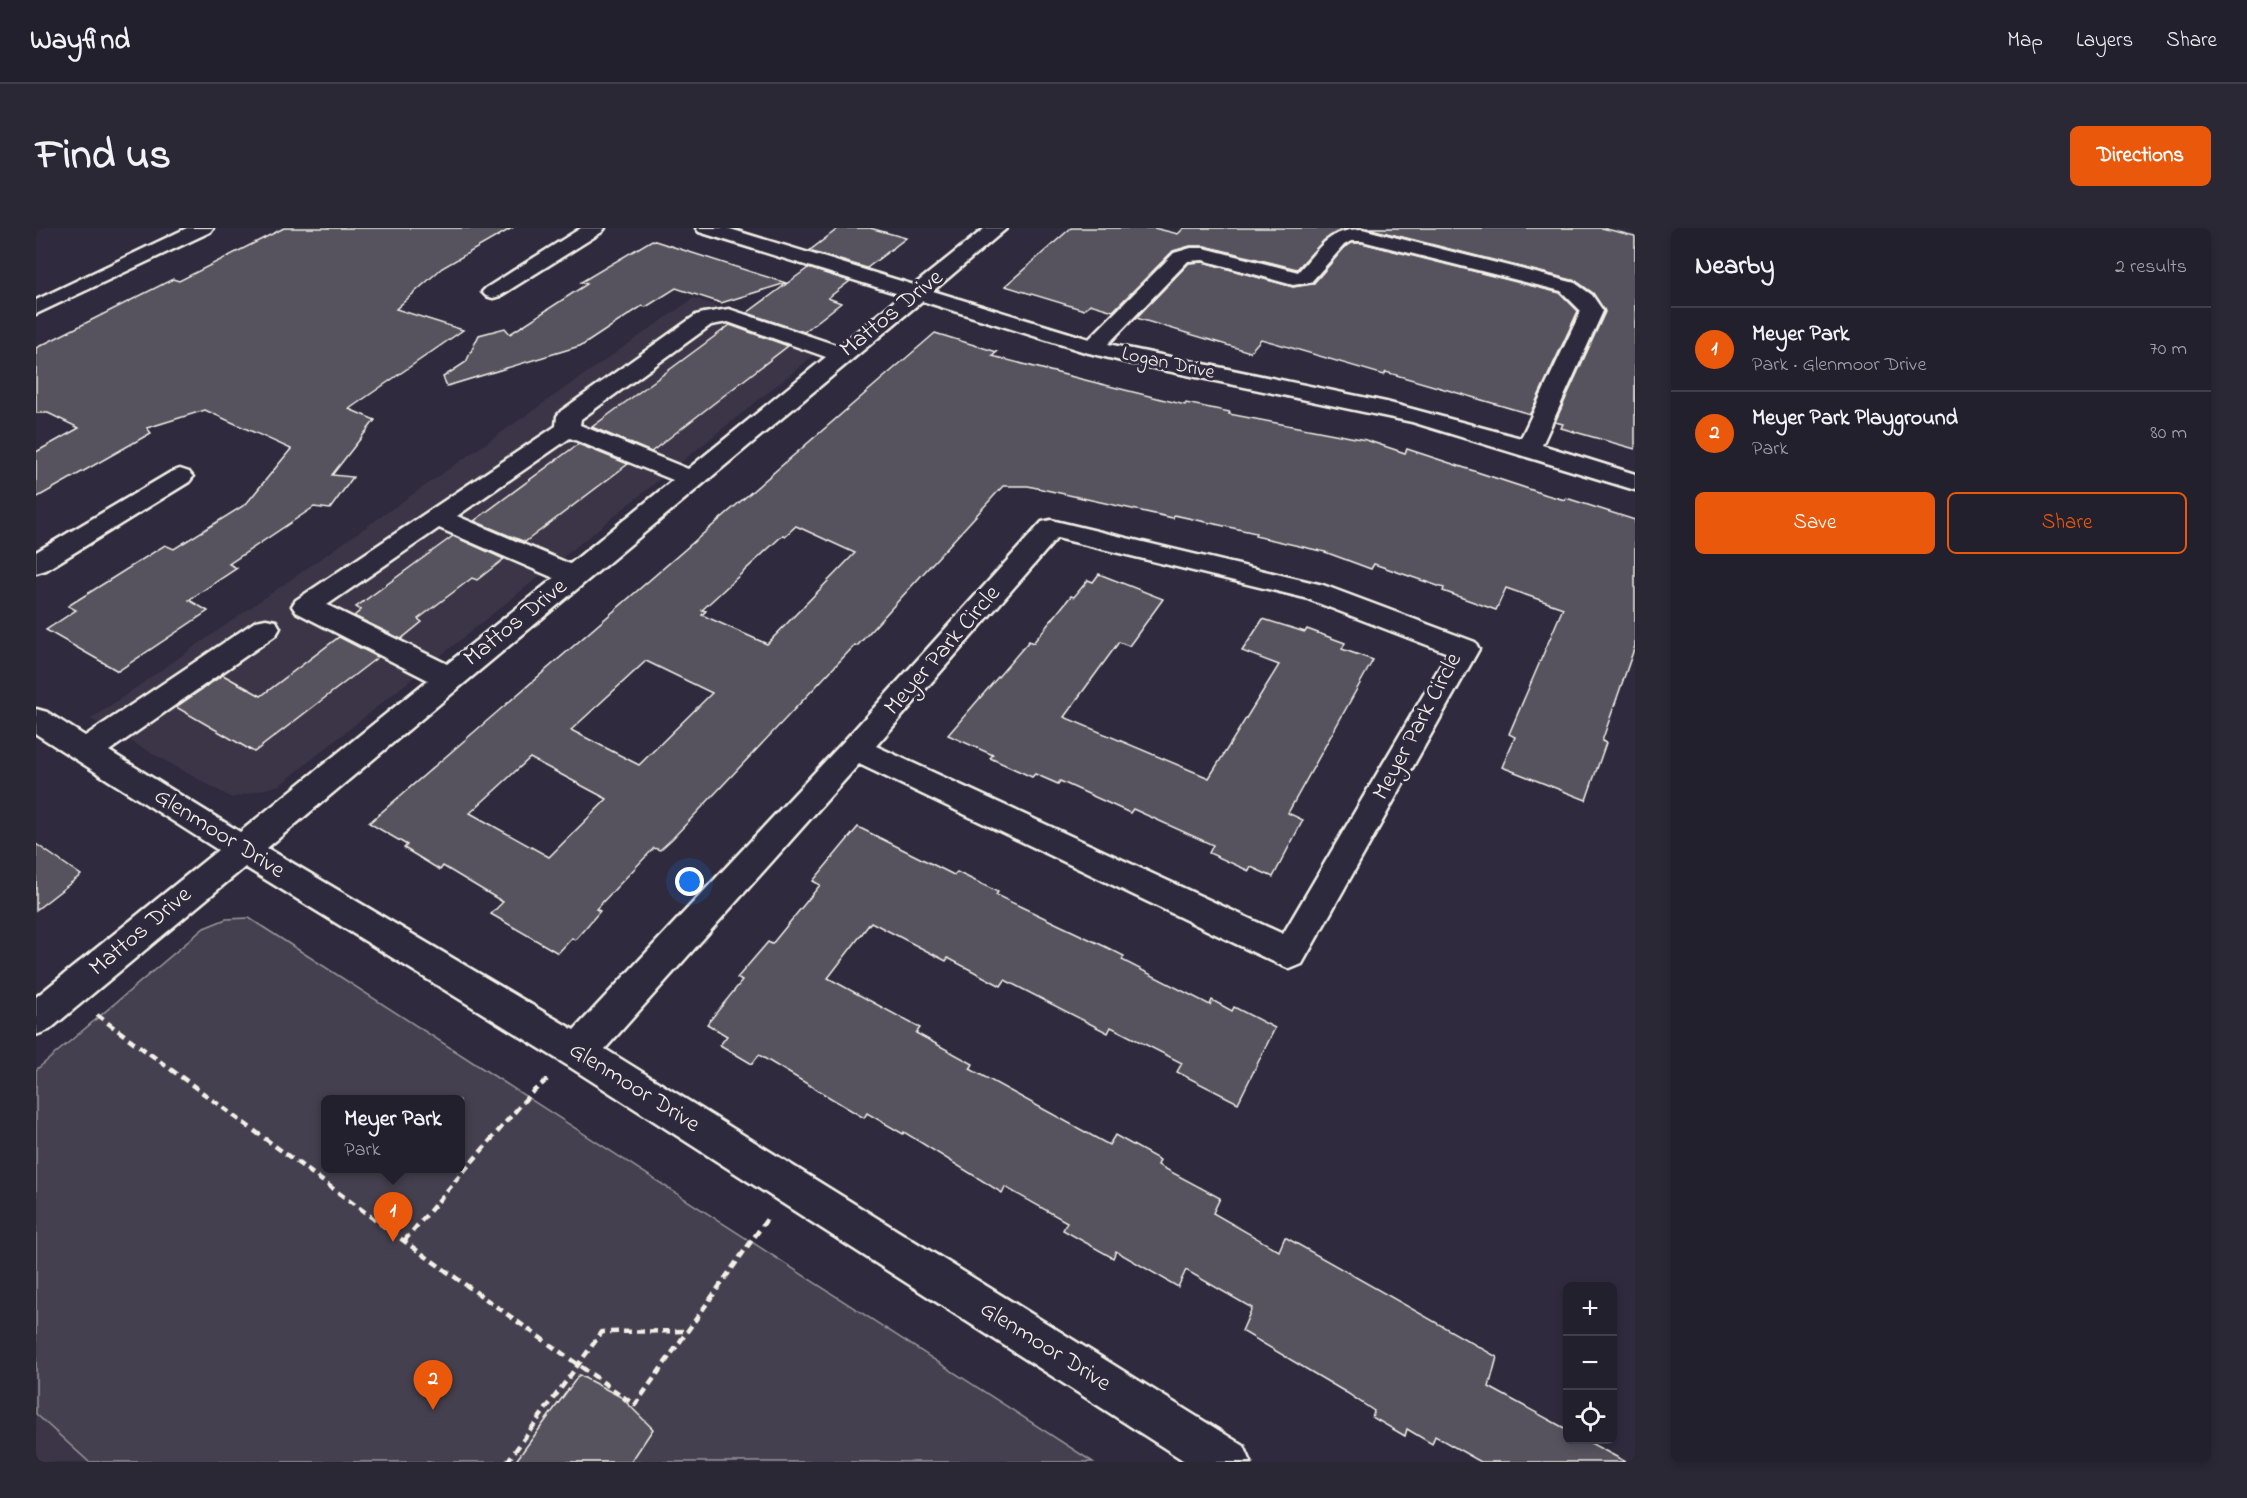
<!DOCTYPE html>
<meta charset="utf-8">
<style>
body{margin:0;font-family:"Indie Flower",sans-serif;background:#2b2836;color:#f1f3f6}
.controls{position:absolute;right:18px;bottom:18px;display:grid;overflow:hidden;border-radius:9px;box-shadow:0 3px 9px #0003}
.controls button{width:54px;height:54px;display:grid;place-items:center;padding:0;border:0;border-bottom:2px solid #403e4a;background:#23202e;color:#f1f3f6;font:30px sans-serif}
.you{position:absolute;left:654px;top:654px;width:21px;height:21px;margin:-15px;border:4px solid #fff;border-radius:50%;background:#1a73e8;box-shadow:0 0 0 9px #1a73e833}
.badge{display:grid;place-items:center;width:39px;height:39px;border-radius:50%;background:#ea580c;color:#fff;font-size:20px;font-weight:700}
.pin{position:absolute;translate:-50% -50px;filter:drop-shadow(0 2px 3px #0008)}
.pin::after{content:'';position:absolute;top:32px;width:21px;height:18px;background:inherit;clip-path:polygon(0 0,100% 0,50% 100%)}
.popup{position:absolute;left:285px;top:867px;width:144px;height:78px;box-sizing:border-box;display:grid;place-content:center;border-radius:9px;background:#23202e;filter:drop-shadow(0 2px 4px #0005);font-size:20px;white-space:nowrap;color:#a3a3aa}
.popup b{font-size:22px;color:#f1f3f6}
.popup::after{content:'';position:absolute;left:50%;top:100%;margin-left:-12px;border:12px solid transparent;border-top-color:#23202e}
.list{margin:0;padding:0;list-style:none}
h2{display:flex;justify-content:space-between;align-items:center;height:78px;margin:0;padding:0 24px;font-size:26px}
h2 small{font-size:20px;font-weight:400;color:#a3a3aa}
.list li{display:grid;grid-template-columns:39px 1fr auto;gap:18px;align-items:center;box-sizing:border-box;height:84px;padding:0 24px;border-top:2px solid #403e4a}
.list b{display:block;font-size:22px;white-space:nowrap}
.list p{margin:0;font-size:20px;white-space:nowrap;color:#a3a3aa}
.list em{font-size:20px;font-style:normal;color:#a3a3aa}
.actions{display:flex;gap:12px;padding:18px 24px}
.actions a{flex:1;padding:14px 0;border:2px solid #ea580c;border-radius:9px;text-align:center;font-size:21px;color:#ea580c}
.actions .main{background:#ea580c;color:#fff}
.icon{flex:none;width:33px;height:33px;fill:none;stroke:currentColor;stroke-width:2;stroke-linecap:round;stroke-linejoin:round}
.map{position:relative;flex:none;width:1599px;height:1234px;overflow:hidden;border-radius:9px}
header{display:flex;align-items:center;gap:36px;box-sizing:border-box;height:84px;padding:0 30px;background:#23202e;border-bottom:2px solid #403e4a}
header strong{font-size:28px}
nav{display:flex;gap:33px;margin-inline-start:auto;font-size:21px}
.intro{display:flex;align-items:center;justify-content:space-between;box-sizing:border-box;height:144px;padding:0 36px}
h1{margin:0;font-size:42px}
.button{padding:15px 27px;border-radius:9px;background:#ea580c;color:#fff;font-size:21px;font-weight:700}
main{display:flex;gap:36px;padding:0 36px}
aside{flex:1;background:#23202e;border-radius:9px;box-shadow:0 3px 9px #0003}
.map>svg:first-child{display:block}
.built{fill:#3b3647}
.green{fill:#454050;stroke:#9c989c;stroke-width:1.5;fill-rule:evenodd}
.building{fill:#56525f;stroke:#f4f1e8;stroke-width:1.5;fill-rule:evenodd}
.lines{fill:none;stroke-linecap:round;stroke-linejoin:round}
.minor-casing{stroke:#f4f1e8;stroke-width:5}
.path{stroke:#f4f1e8;stroke-width:4.5;stroke-dasharray:8 5;stroke-linecap:butt}
.minor{fill:#2f2a3d;fill-rule:evenodd}
.labels{text-anchor:middle;dominant-baseline:central;stroke-width:6;stroke-linejoin:round;paint-order:stroke}
.far-street-label{font-size:20px;fill:#f4f1e8;stroke:#2f2a3d}
.street-label{font-size:24px;fill:#f4f1e8;stroke:#2f2a3d}
</style>
<header>
<strong>Wayfind</strong>
<nav><a>Map</a><a>Layers</a><a>Share</a></nav>
</header>
<div class="intro"><h1>Find us</h1><a class="button">Directions</a></div>
<main>
<div class="map">
<svg width="1599" height="1234" viewBox="0 0 1599 1234">
<rect width="100%" height="100%" fill="#2f2a3d"/>
<filter id="ink" filterUnits="userSpaceOnUse"><feTurbulence type="fractalNoise" baseFrequency=".0167" numOctaves="2"/><feDisplacementMap in="SourceGraphic" scale="12" xChannelSelector="R" yChannelSelector="G"/><feConvolveMatrix kernelMatrix="1 2 1 2 8 2 1 2 1" color-interpolation-filters="sRGB"/></filter>
<g filter="url(#ink)">
<g class="built">
<path d="M658,70L792,116L244,557L196,570L55,491Z"/>
<path d="M0,1186L53,1234H0Z"/>
</g>
<path class="green" d="M213,690L1057,1234H53L0,1186V842L168,700L190,691ZM290,872H424V940H290Z"/>
<g class="building">
<path d="M248,0H476L406,40L360,81L427,102L313,181L339,192L296,247L317,249L294,281L278,279L193,336L201,340L153,372L172,383L82,443L10,402L40,382L32,378L129,317L138,321L210,276L255,221L169,182L111,200L115,205L0,270V224L43,200L12,185H0V120L137,51L143,53Z"/>
<path d="M803,0H834L870,10L831,40L773,23Z"/>
<path d="M1035,0H1118L1142,6L1148,0H1313L1288,12L1261,41L1169,18H1154L1137,23L1077,83L1054,76L1048,82L969,58Z"/>
<path d="M1331,0H1566L1599,8V221L1525,200L1527,196L1519,194L1569,84L1557,65L1540,53Z"/>
<path d="M616,12L750,55L685,75L640,60L610,79L606,78L547,117L411,158L407,149L430,134L443,107L469,100L474,106L551,56L545,54Z"/>
<path d="M1316,15H1326L1524,65L1542,83L1494,186L1350,144L1348,147L1225,111L1214,124L1100,90L1153,35L1167,34L1257,59L1277,56L1309,19Z"/>
<path d="M772,40L814,53L792,70L805,75L768,104L711,85Z"/>
<path d="M694,97L752,118L615,224L556,199Z"/>
<path d="M899,105L961,124L956,128L1045,151L1149,177L1150,175L1194,184L1193,186L1330,212L1369,225L1371,221L1511,267L1529,272L1530,270L1599,292V418L1566,513L1570,515L1550,572L1466,539L1479,509L1473,506L1527,380L1470,360L1460,382L1407,363L1408,360L1338,336L1335,341L1289,324L1219,308L1220,305L1138,287L1137,290L992,258H967L821,418L819,417L636,611L624,622L618,620L560,681L564,683L539,712L536,710L522,725L455,686L467,674L407,638L404,642L368,620L371,617L333,595ZM760,298L819,325L731,416L666,387L670,383L666,382L747,307L749,308ZM610,433L676,465L603,537L535,502ZM494,530L571,571L513,629L434,585Z"/>
<path d="M542,216L592,236L489,314L438,293Z"/>
<path d="M417,308L468,331L441,352L436,350L382,391L386,394L365,411L318,388L325,382L320,379Z"/>
<path d="M1063,346L1127,371L1093,418L1083,414L1028,489L1173,550L1243,437L1206,423L1227,391L1269,404L1271,401L1309,415L1306,421L1337,432L1252,585L1267,592L1237,649L1215,639L1213,643L1173,625L1177,617L1097,581L1094,585L1024,553L1022,556L999,546L996,549L954,530L957,527L912,507L993,413L997,415L1035,368L1038,369L1052,352L1057,354Z"/>
<path d="M303,409L342,429L218,524L140,479L187,447L225,468Z"/>
<path d="M822,599L918,647L921,644L962,664L960,667L1070,719L1088,728L1086,732L1174,777L1176,772L1196,783L1198,779L1239,800L1202,875L1141,844L1146,835L1075,799L1072,805L969,752L965,758L912,730L910,733L835,694L792,750L884,800L880,805L937,836L934,841L1073,917L1079,907L1124,932L1122,937L1184,970L1177,985L1243,1023L1249,1009L1461,1129L1453,1159L1532,1202V1212H1549L1590,1234H1445L1399,1208L1396,1216L1371,1201L1369,1208L1336,1189L1338,1183L1311,1165L1206,1103L1216,1080L1150,1042L1142,1059L1080,1023L1077,1030L1027,1002L1031,994L969,959L966,965L868,904L867,906L831,885L828,890L723,827L716,836L684,817L691,808L671,796L706,753L701,750L732,714L736,716L784,657L777,653Z"/>
<path d="M0,616L45,647L0,682Z"/>
<path d="M543,1147L585,1169L617,1201L595,1234H479Z"/>
</g>
<g class="lines">
<defs>
<g id="minor">
<path d="M151,0H177L174,4L0,86V72Z"/>
<path d="M545,0H569L566,4L464,68L457,70L450,68L446,64L450,60Z"/>
<path d="M660,0H691L878,57L949,0H971L897,63L1053,111L1138,25L1155,20H1168L1262,44C1283,21 1292,1 1326,1L1539,55L1556,67L1567,83L1506,217L1599,246V262L1376,194L1093,135L1049,124L886,73L231,620L538,802L808,513L1006,294L1015,292L1287,357L1439,414L1443,421L1266,736L1254,741L1242,736L823,536L569,821L1208,1218L1215,1234H1150L529,836L209,639L13,802L0,807V769L182,622L0,506V481L11,484L49,508L220,393L230,391L240,393L244,400L240,407L73,523L204,604L392,452L260,384L256,378L260,372L520,198L521,188L525,183L660,87L668,85L693,81L803,118L866,67L663,4ZM1315,13H1326L1525,63L1545,83L1485,210L1350,174L1072,116L1152,33L1167,32L1257,57L1275,54L1308,17ZM692,94L790,129L652,241L544,197L545,191L675,97ZM534,210L637,252L534,336L421,288ZM403,300L518,350L411,436L291,377ZM1021,310L1269,370L1412,425L1247,706L840,518Z"/>
<path d="M144,241L153,244L157,249L153,254L10,342L0,345V324L135,244Z"/>
</g>
</defs>
<use href="#minor" class="minor-casing"/>
<g class="path">
<path d="M61,787L368,1013L599,1177L731,991"/>
<path d="M368,1013L494,866L513,850"/>
<path d="M471,1234L566,1104L650,1103"/>
</g>
<use href="#minor" class="minor"/>
</g>
</g>
<g class="labels">
<g class="far-street-label">
<text transform="translate(1132 136) rotate(12)">Logan Drive</text>
</g>
<g class="street-label">
<text transform="translate(856 86) rotate(-39)">Mattos Drive</text>
<text transform="translate(480 395) rotate(-39)">Mattos Drive</text>
<text transform="translate(907 423) rotate(-49)">Meyer Park Circle</text>
<text transform="translate(1382 499) rotate(-62)">Meyer Park Circle</text>
<text transform="translate(183 606) rotate(32)">Glenmoor Drive</text>
<text transform="translate(105 704) rotate(-40)">Mattos Drive</text>
<text transform="translate(598 860) rotate(32)">Glenmoor Drive</text>
<text transform="translate(1009 1119) rotate(32)">Glenmoor Drive</text>
</g>
</g>
</svg>
<div class="controls">
<button>+</button>
<button>−</button>
<button><svg class="icon" aria-label="locate" viewBox="0 0 24 24"><circle cx="12" cy="12" r="6"/><path d="M12 2v4M12 18v4M2 12h4M18 12h4"/></svg></button>
</div>
<div class="you"></div>
<div class="pin badge" style="left:357px;top:1014px">1</div>
<div class="popup"><b>Meyer Park</b>Park</div>
<div class="pin badge" style="left:397px;top:1182px">2</div>
</div>
<aside>
<h2>Nearby<small>2 results</small></h2>
<ul class="list">
<li><span class="badge">1</span><div><b>Meyer Park</b><p>Park · Glenmoor Drive</p></div><em>70 m</em></li>
<li><span class="badge">2</span><div><b>Meyer Park Playground</b><p>Park</p></div><em>80 m</em></li>
</ul>
<div class="actions"><a class="main">Save</a><a>Share</a></div>
</aside>
</main>
